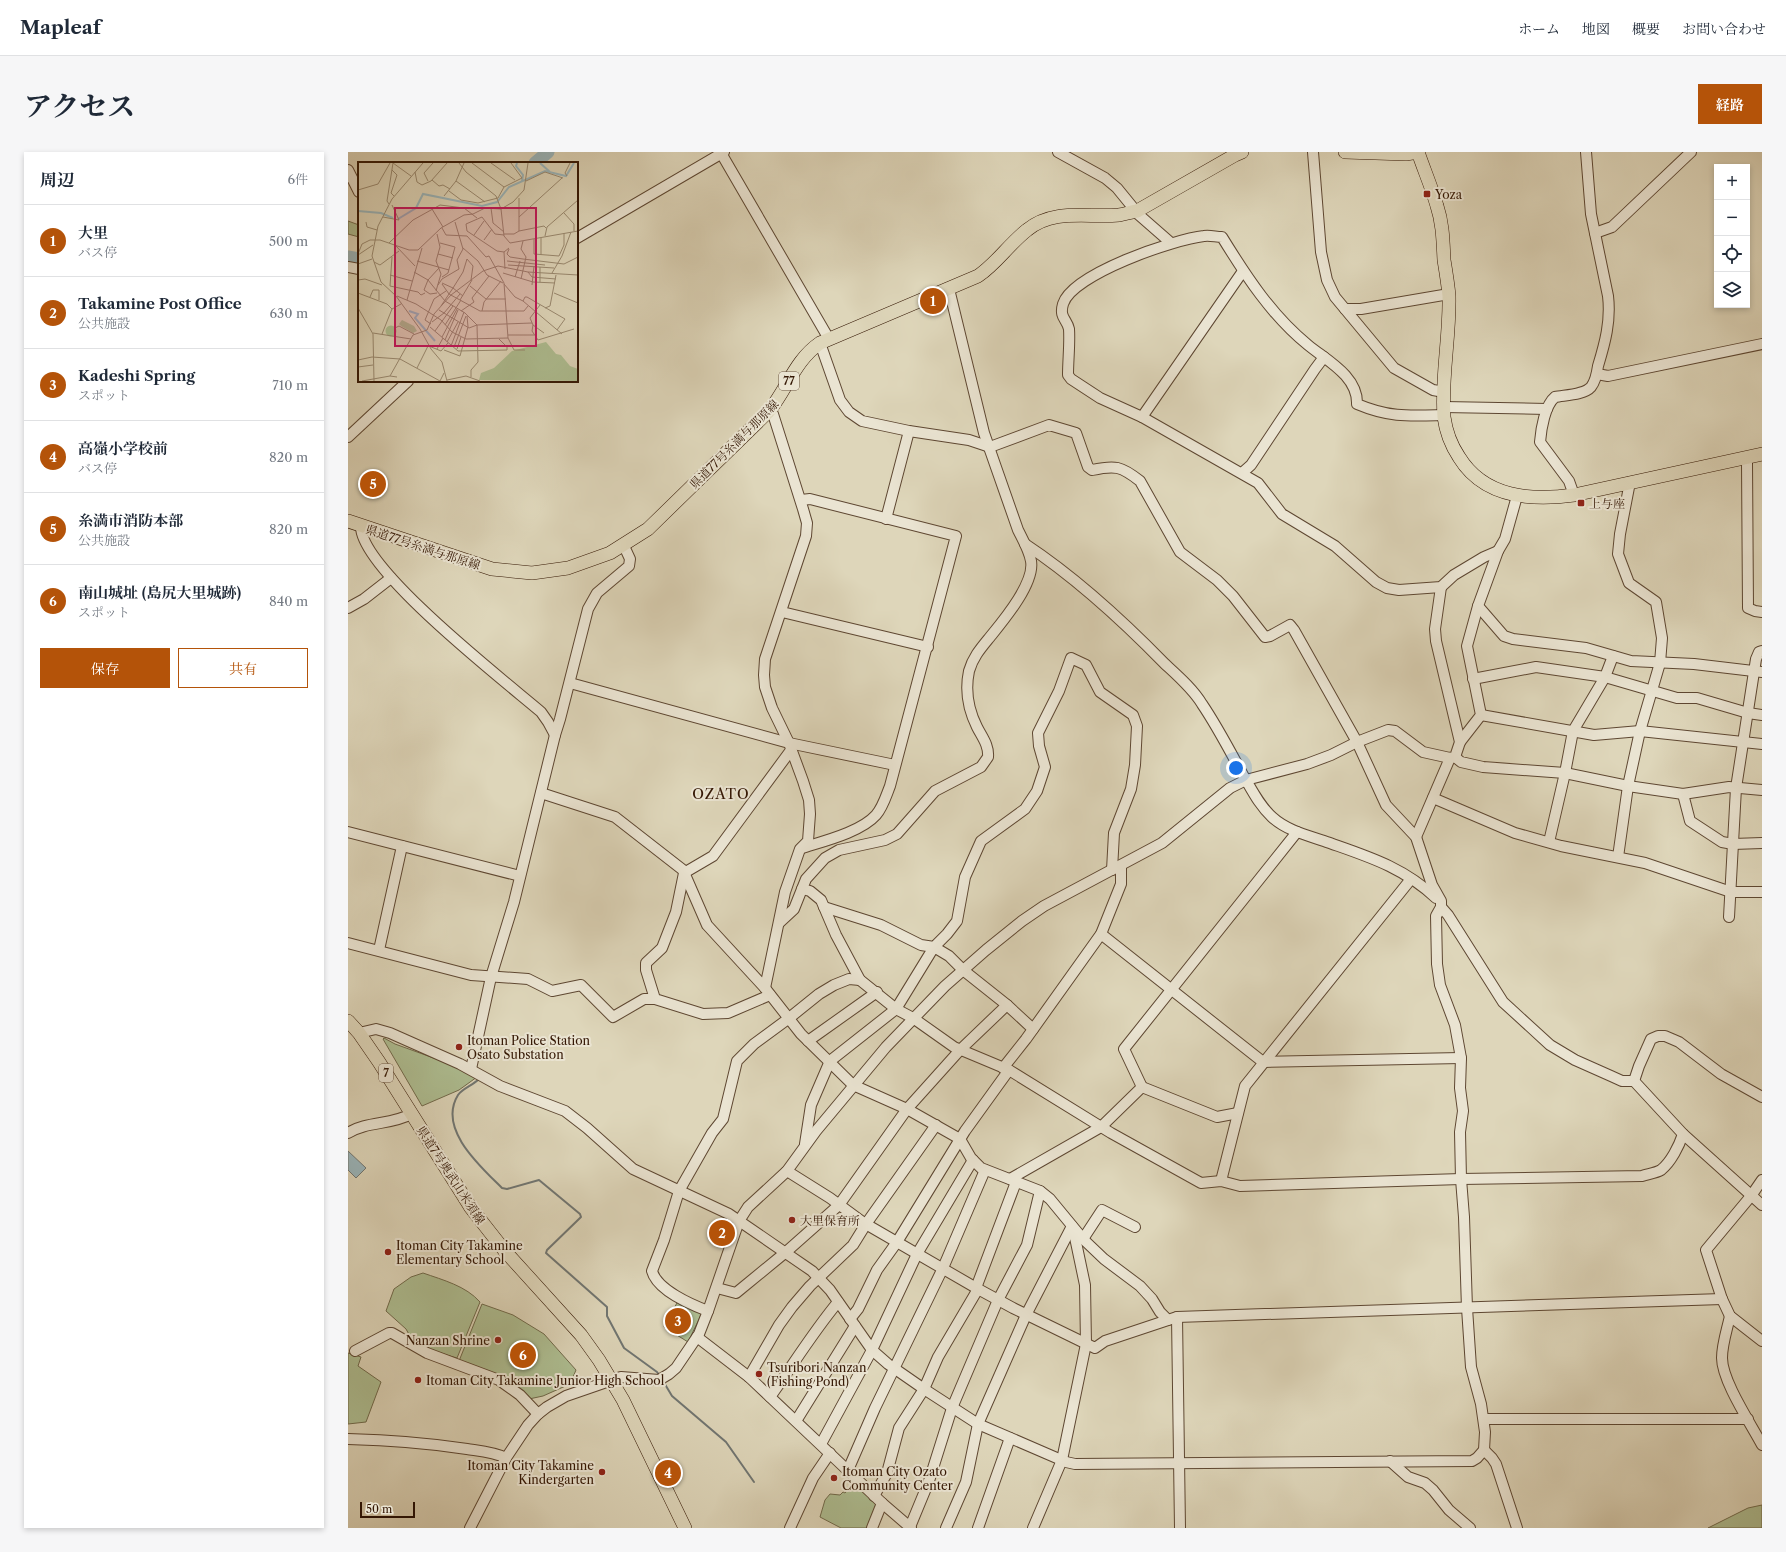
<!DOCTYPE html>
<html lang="ja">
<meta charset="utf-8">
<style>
body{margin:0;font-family:"Libre Caslon Text","Noto Serif JP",serif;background:#f6f6f7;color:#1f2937}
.controls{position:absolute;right:12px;top:12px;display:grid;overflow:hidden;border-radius:0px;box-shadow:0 2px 6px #0003}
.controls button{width:36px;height:36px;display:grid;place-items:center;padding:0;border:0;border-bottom:1px solid #e0e1e3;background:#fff;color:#1f2937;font:20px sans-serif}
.scale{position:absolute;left:12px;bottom:10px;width:55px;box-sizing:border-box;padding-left:4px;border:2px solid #341704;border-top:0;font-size:11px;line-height:14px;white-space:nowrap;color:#341704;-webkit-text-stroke:3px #eae4d2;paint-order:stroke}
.you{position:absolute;left:888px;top:616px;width:14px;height:14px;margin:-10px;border:3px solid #fff;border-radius:50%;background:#1a73e8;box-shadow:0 0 0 6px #1a73e833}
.badge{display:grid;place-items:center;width:26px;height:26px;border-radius:50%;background:#b45309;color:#fff;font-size:13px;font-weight:700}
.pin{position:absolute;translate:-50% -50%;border:2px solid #fff;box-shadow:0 1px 4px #0006}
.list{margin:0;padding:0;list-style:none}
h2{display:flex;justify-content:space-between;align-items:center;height:52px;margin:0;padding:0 16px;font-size:17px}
h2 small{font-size:13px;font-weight:400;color:#747a83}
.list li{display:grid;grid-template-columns:26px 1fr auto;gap:12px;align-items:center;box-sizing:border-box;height:72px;padding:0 16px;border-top:1px solid #e0e1e3}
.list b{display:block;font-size:15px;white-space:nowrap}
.list p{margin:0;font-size:13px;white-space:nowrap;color:#747a83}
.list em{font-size:13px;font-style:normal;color:#747a83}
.actions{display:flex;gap:8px;padding:12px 16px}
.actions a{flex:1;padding:9px 0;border:1px solid #b45309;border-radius:0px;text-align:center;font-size:14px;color:#b45309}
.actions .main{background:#b45309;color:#fff}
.icon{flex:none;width:22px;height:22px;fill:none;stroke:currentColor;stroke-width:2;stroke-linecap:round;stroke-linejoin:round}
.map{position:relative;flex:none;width:1414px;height:1376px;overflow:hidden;border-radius:0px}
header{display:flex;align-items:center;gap:24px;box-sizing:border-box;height:56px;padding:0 20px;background:#fff;border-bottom:1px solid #e0e1e3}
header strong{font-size:19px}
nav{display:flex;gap:22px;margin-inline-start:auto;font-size:14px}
.intro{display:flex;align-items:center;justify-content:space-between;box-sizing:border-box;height:96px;padding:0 24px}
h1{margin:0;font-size:28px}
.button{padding:10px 18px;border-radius:0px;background:#b45309;color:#fff;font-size:14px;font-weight:700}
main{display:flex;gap:24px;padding:0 24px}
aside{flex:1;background:#fff;border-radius:0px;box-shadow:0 2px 6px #0003}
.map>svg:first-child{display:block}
.green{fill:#aebe92;stroke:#716a4b}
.water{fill:#9ab6bc;stroke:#717672}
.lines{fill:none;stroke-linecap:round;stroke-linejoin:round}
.stream{stroke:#717672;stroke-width:2}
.river{stroke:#9ab6bc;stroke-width:13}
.minor-casing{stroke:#5e4732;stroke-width:12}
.major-casing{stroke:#341704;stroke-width:14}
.minor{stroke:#eae4d2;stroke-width:10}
.major{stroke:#ded6ba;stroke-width:13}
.poi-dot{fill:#8f2418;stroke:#eae4d2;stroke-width:1.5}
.labels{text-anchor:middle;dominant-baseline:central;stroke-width:4;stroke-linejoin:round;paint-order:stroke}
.shield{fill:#eae4d2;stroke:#6b5442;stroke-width:1}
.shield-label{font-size:11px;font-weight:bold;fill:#341704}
.poi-label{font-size:12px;fill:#341704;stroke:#eae4d2;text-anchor:start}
.street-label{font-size:12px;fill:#341704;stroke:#eae4d2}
.quarter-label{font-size:14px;letter-spacing:1px;fill:#341704;stroke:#eae4d2}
.inset-river{fill:none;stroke:#9ab6bc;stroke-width:2}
.inset-road{fill:none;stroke:#9a8a71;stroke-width:1}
.view{fill:#c2185b;fill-opacity:0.15;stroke:#c2185b;stroke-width:2}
.inset-edge{fill:none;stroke:#341704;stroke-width:2}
</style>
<header>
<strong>Mapleaf</strong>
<nav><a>ホーム</a><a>地図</a><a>概要</a><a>お問い合わせ</a></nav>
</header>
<div class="intro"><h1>アクセス</h1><a class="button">経路</a></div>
<main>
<aside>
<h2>周辺<small>6件</small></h2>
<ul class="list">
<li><span class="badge">1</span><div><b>大里</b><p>バス停</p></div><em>500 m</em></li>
<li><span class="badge">2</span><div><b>Takamine Post Office</b><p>公共施設</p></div><em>630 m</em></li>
<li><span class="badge">3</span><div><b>Kadeshi Spring</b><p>スポット</p></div><em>710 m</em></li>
<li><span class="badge">4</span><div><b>高嶺小学校前</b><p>バス停</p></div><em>820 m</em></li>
<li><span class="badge">5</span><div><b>糸満市消防本部</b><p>公共施設</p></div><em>820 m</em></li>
<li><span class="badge">6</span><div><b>南山城址 (島尻大里城跡)</b><p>スポット</p></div><em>840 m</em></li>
</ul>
<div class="actions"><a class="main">保存</a><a>共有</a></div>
</aside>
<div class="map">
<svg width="1414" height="1376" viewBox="0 0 1414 1376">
<rect width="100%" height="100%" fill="#ded6ba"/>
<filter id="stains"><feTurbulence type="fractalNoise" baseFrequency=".005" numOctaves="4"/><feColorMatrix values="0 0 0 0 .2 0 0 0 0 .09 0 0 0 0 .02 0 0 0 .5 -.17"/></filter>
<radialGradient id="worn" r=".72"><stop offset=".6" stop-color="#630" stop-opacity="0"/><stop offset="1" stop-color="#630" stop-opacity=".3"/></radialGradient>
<g class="green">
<path d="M0,69L11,73V85L0,82Z"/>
<path d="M36,886L47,892L94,909L129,925L111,938L74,954L35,887Z"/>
<path d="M75,1121C95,1128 118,1134 132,1150L109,1206L81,1198L63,1186L58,1177L38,1159L46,1137L63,1125Z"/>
<path d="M330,1149L354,1161L340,1190L316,1175Z"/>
<path d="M134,1152L165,1163L196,1182L228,1218L222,1232L195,1244L181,1247C166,1226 135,1219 111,1209Z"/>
<path d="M0,1201L13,1205L10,1214L33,1230L18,1270L0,1272Z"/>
<path d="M506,1331L512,1335L531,1353L521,1376H493L472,1365L477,1348L482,1342L492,1343L495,1340L497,1341Z"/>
<path d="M1414,1353V1376H1360L1400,1356Z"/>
</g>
<path class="water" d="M0,999L18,1016L8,1026L0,1018Z"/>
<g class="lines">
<g class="stream">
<path d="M131,927C125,933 114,937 110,943C89,977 133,1015 154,1036L159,1037L191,1028L232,1062L233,1065L199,1098L198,1101L259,1155V1164L276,1196L309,1220L312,1224"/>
<path d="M315,1229L324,1244L378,1290L406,1330"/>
</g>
<g class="river">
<path d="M187,11L200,0"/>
<path d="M0,105L11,107"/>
</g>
<defs>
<g id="minor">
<path d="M710,0L757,26L769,36L791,63L823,91"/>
<path d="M965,0L973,100L979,128L987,145L1046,216L1085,238L1096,240"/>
<path d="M373,1L481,187"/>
<path d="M0,18L11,40"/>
<path d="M1247,81L1264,75L1343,0"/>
<path d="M229,86L376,0"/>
<path d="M0,115L11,117"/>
<path d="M997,157H1013L1101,142"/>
<path d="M1249,222L1260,224L1414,192"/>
<path d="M1096,255L1199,257"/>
<path d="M1096,263C1062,264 1042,266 1009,252C1010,224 978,208 960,193C924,164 898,124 874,85C868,85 862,83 856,84C827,87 724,122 715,152C711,166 719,167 721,177C722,192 720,208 720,223L723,227L752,246L794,265L910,331L934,362L987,394L1028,430L1039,436L1051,438L1093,435L1106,423L1136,405L1150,399"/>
<path d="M794,265L895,119"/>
<path d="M0,285L60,229"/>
<path d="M1397,306L1399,311L1400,456L1407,459L1414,460"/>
<path d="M894,321L903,313L967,217L976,205"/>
<path d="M1226,343L1221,329L1192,290C1193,277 1197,253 1207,245C1217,243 1236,243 1243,235C1247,230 1249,221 1250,214C1257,191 1263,169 1260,144L1243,62L1238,0"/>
<path d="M1169,344L1157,387L1150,399L1130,454L1156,484L1165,487L1238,496L1283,509L1346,512L1414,520"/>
<path d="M453,348L462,347L608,384L542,634C538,644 535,655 528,663C513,680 476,689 454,696"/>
<path d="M538,367L561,279"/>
<path d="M13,374C11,416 158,530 193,560L200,570L207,583"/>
<path d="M677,392C727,425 775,469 817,512C830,524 845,537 854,552C869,574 882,599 895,623C904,638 911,653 924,665C938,678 958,683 976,689C1018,704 1054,714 1088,746"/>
<path d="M0,456L16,447L43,426"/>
<path d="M434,460L580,495"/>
<path d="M1125,527L1188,515L1257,525L1329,546H1349L1400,561L1414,563"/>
<path d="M222,531L441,591L547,613"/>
<path d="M1133,563L1246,583L1292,579L1414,592"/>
<path d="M1112,590L1133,563L1119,494L1130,454"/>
<path d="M1107,605L1113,610L1135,615L1217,621L1280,634L1335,642L1381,635L1414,638"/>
<path d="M193,641L267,665L335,718L359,773L417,836L453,882L505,933L559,957L612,987L623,1006L633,1016L692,1039L702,1047L735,1087L756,1107L792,1134L804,1147L812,1160L820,1168"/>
<path d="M1335,642L1342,669L1374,690L1385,692L1414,691"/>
<path d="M1085,646L1167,681L1213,694L1297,711L1383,740H1414"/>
<path d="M0,680L172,724"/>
<path d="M1068,685L1102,606"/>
<path d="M1201,690L1217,621L1225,579L1257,525L1265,504"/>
<path d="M1270,705L1280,634L1292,579L1312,511L1314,486L1308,450L1281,431L1270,402L1272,382L1282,330"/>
<path d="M454,737L462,739L473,748L488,783L512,828L548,857L565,866L606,895L661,918L763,981L853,1031L873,1029L892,1034L1113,1027L1294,1024C1300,1022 1308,1021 1313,1018C1323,1010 1331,994 1335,982"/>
<path d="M476,755L533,773L573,793L586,795L599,782L609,769L617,725L633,689L677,657L689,639L697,615L691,594L690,581L711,539L723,506L738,513L752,540L785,563L789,574L787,613L783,637L766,681L764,718"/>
<path d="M1093,755L1100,763L1155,850L1202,893L1227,908L1263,924L1274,929H1286L1335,982L1414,1053"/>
<path d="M1381,765L1388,636L1408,507L1411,500L1414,499"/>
<path d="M432,770L446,757L458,727L477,706L491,698L537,688L549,682L587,639L633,615L640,605C641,593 634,585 629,575C620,557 617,538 621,519C625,505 633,496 642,485C655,469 687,431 683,409C681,398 675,388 670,378L636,281L601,137"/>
<path d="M753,782L915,910L1113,906"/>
<path d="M0,791L123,823L180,827L204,839L233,833L265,865L296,847H307"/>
<path d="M31,798L54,694"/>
<path d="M417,836L437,740L452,697L460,689L462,662L461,648L455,629L441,591L424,556L417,535L416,523L417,507L458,384L459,371L455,357L425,262L421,259"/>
<path d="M422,843L380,861L355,862L307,847L298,818V811L314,796L328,760L336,721L365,704L443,598"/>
<path d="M11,881L28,877L42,881L112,912L152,934L217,959L239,976L285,1017L381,1062L464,1119L482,1138L524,1198L540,1212L576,1237L630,1272L718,1310L727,1312L1124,1309L1129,1306L1136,1298L1137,1280L1133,1252L1123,1215L1119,1156L1116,1065L1113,1027L1112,980L1115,959L1112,936L1113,906L1107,873L1092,833L1089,812L1088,764L1093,755V749L1084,733L1068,685L1038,653L1009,590L946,478L942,473L922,484L917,485L885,444L869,428L832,400L792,329C773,314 767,313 744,318L740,315L728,281L701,273L642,295L621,288L561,279L514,269L501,260L492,248L472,191"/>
<path d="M460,889L529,840"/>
<path d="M655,916L678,887L753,782L773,732V714"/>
<path d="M123,917L143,825L166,750L207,583L212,567L240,457L249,441L281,414L282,407L276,394"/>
<path d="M1286,929L1291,914L1303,887L1310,884H1317L1331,890L1373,922L1414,945"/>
<path d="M794,935L869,965L890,961"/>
<path d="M0,981C19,969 44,973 63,962"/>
<path d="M457,992L463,953L482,909L548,857L586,795L601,804L615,818L659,853L685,877"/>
<path d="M439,1019L482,1046L516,1071L630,1137L665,1156L747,1196L757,1189L829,1165L1374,1147"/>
<path d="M662,1027L753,975L794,935L776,897L949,680"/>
<path d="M1414,1028L1403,1044L1358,1098L1374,1147L1382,1164L1414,1189"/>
<path d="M873,1029L897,934L1063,727"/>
<path d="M735,1087L754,1058L787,1075"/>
<path d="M369,1136L388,1141L438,1100L491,1053L559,957L612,898L659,853"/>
<path d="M628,1136L668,1030"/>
<path d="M360,1159C344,1153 309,1138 304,1119L316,1088L331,1039L364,981L375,967L389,909L406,892L440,867L471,842L486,833L501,827L512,828"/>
<path d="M1382,1164C1379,1178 1374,1192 1374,1206C1374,1229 1403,1272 1414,1293"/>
<path d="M829,1165L832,1376"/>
<path d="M502,1167L510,1157L529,1118L549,1090L617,979L661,918"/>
<path d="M349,1185L401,1225L534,1351L563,1376"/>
<path d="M7,1199L41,1181H44L79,1201L151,1228L172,1243L190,1262"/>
<path d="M401,1225L431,1173L444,1155L462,1134L505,1093L518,1072L588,973"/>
<path d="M422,1245C445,1213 465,1180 490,1150"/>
<path d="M1136,1267H1400"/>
<path d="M448,1269L507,1174"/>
<path d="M0,1287C40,1288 80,1291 119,1297C132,1299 146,1300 158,1306"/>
<path d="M473,1292L524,1198L569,1102L625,1008"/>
<path d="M1136,1298L1144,1306L1148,1312L1169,1376"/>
<path d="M1042,1309L1060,1325L1077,1331L1085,1338L1101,1358L1122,1376"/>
<path d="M500,1318L527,1256L595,1116L637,1018"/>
<path d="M526,1344L539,1321L551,1276L576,1237L590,1205L630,1137"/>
<path d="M562,1375L581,1329L604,1256L650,1148L679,1093L692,1039"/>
<path d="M122,1376L158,1306L180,1273L190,1262L199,1255L218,1244L273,1225L311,1228L321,1222L328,1216L351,1182L360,1159L391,1069L400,1055L439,1019L468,979L538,895L597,834L638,798L674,769L696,754L814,691L882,636L898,628L959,612L983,603L1009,590L1040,578L1047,579L1075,600L1102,606L1107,605L1112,590L1088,489L1087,477L1093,435"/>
<path d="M442,1376L465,1326L482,1301"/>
<path d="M524,1376L534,1351"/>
<path d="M598,1376L618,1330L630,1272L678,1163L724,1074"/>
<path d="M630,1376L662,1286"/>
<path d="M685,1376L714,1308L738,1192L737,1133L725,1076"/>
</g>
<g id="major">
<path d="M997,0L1058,2L1070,0"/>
<path d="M1070,0C1076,18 1084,36 1089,54C1095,72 1095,90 1096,108C1098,120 1100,132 1101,144C1102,185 1093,225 1096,265C1098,280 1103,293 1111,305C1136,346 1183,349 1226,343L1414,302"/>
<path d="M0,369L144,417L184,421L220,416L262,401L300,377L421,259C439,237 447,208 472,191L630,124C649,111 661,92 679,78C706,56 739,66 771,63C777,62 783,60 789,59L887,3L894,0"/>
<path d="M0,869L11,881L31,910L123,1056L156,1098L233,1183L251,1208L275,1248L337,1376"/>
</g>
</defs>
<use href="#minor" class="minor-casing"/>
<use href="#major" class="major-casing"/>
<use href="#minor" class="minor"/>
<use href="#major" class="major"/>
</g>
<g class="poi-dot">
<rect x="1075" y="38" width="8" height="8" rx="2"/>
<rect x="1229" y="347" width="8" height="8" rx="2"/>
<circle cx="111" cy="895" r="4"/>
<circle cx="444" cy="1068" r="4"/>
<circle cx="40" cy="1100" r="4"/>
<circle cx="150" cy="1188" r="4"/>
<circle cx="411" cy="1222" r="4"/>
<circle cx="70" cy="1228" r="4"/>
<circle cx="254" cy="1320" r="4"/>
<circle cx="486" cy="1326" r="4"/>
</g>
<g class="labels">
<g class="shield">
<rect x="431" y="220" width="20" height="18" rx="3"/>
<rect x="31" y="912" width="14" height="18" rx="3"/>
</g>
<g class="shield-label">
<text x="441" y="229">77</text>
<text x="38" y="921">7</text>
</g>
<g class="poi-label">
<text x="1087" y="42">Yoza</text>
<text x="1241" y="351">上与座</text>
<text x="119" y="888">Itoman Police Station<tspan x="119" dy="14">Osato Substation</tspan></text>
<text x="452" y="1068">大里保育所</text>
<text x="48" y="1093">Itoman City Takamine<tspan x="48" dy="14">Elementary School</tspan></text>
<text x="142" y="1188" text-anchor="end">Nanzan Shrine</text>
<text x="419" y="1215">Tsuribori Nanzan<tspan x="419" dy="14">(Fishing Pond)</tspan></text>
<text x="78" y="1228">Itoman City Takamine Junior High School</text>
<text x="246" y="1313" text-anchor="end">Itoman City Takamine<tspan x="246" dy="14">Kindergarten</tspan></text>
<text x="494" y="1319">Itoman City Ozato<tspan x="494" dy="14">Community Center</tspan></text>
</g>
<g class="street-label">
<text transform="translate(386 292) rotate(-45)">県道77号糸満与那原線</text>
<text transform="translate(75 395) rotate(18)">県道77号糸満与那原線</text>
<text transform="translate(103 1023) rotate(57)">県道7号奥武山米須線</text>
</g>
<g class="quarter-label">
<text x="373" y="642">OZATO</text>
</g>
</g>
<g transform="translate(10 10)">
<rect width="220" height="220" fill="#ded6ba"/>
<path d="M44,158L56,164L59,169L55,171L43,164L41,162ZM27.5 169a5.5 5.5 0 1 1 11 0a5.5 5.5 0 1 1-11 0ZM188,180L198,192L203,193L212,204L220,207V219L121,218L123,211L136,206L154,189Z" fill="#aebe92"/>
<path class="inset-river" d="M159,1L158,4L165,13L164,19M182,1L192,10M0,49L23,51L35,56M40,57L58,46L65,32L124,44L139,40L151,25L187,9L208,14L216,1M51,149L60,152L57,156L77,179"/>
<path class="inset-road" d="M35,1L53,14M65,1L34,37L20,64L14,94L23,120L38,134L62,167L73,187L84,200L89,219M101,1L108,10L138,34L143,47M114,1L146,25M133,1L157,18M34,8L39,13L33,31L36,34M57,10L59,20L64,23L73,19L89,1M209,14L207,11L212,1M74,18L81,24L85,23L92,27M70,19L66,11L75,1M98,19L127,40M168,19L187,10L205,16M0,28L20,22L32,1M91,29L103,38L120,41L140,36L146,25L164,16L153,1M86,34L98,19L106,1M31,42L29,39L35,1M133,46L135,61L146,70M74,47L85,65M143,47L146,74L152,81L220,69M206,51L216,62V69M25,55L41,58L34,43M161,55L204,16M8,60L9,65L19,68M84,66L88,73L109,74L128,95L131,94L146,121L150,176L156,188H167M161,69V36M146,72H156L161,69L186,64L188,66M116,73L126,59M146,73L137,72L124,55L108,62L109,69L139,89L146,90L151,86M187,74L189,65L220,38M183,76V93M176,77V92L201,94L206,83V71M126,78L134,67M31,81L55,58L82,43L106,46L119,56M82,81L97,85L90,111L84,115M38,84L57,104M105,86L120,99L129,113L145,121M151,87L149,92L152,95L165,97L206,102L220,95M146,90L147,107M0,92L4,82L12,78H22L51,88H60L83,66L106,53L115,52L127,46L143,47L155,40L166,28L170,1M80,92L95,96M0,93L15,83M34,95L32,124L60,130L63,133L67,131M59,99L91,108M149,99L187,103M16,100L22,103L41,89M0,102L14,97M150,103L196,106M182,105V120M56,110L70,118L87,139L107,151L119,163M170,110L174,115L198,117M145,111L175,120L197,121M194,111L204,94L213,70M32,113L54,119M157,115L162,99M163,117L168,95L163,87L165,79M0,118L7,117L24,123M84,121L95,126L105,110L109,97L115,104L113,118M84,122L91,132L122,149H166L170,144M146,122L157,135L165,139L204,172M80,123L84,117L101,107L99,98L105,87L97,60M174,123L176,104M112,124L128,137H148M78,129L83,112L78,99L82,85L79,72M0,131L29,142L34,147M79,131L72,132L66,128L70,118L81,106M196,131L220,141M39,134L58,142L83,158L94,170L108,177L150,176M12,135L15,128H21V138M49,138L64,86M102,138L114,118M165,139L167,135H169L207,157L199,168M182,143L172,156L175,163L186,171M83,144L95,126L105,134M0,146L15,172L16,219M187,146L192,144L198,113M81,148L111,166L119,163L174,161M103,149L116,140L114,136L131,114M124,149L126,140L143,119M74,160L86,151L102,132M73,162L67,158L76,137L88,129M87,163L103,138M175,163L174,169L180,178L216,167M72,165L100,189L149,188V185L141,177M37,166L41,164L56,172M77,169L95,144M15,171L53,177M24,172L34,147L43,142M150,173H176M84,175L99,147M87,178L100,148M89,180L100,160M71,184L83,189L90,181M93,184L106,150M96,185L108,154M79,187L85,176M99,187L103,175M86,188L102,194L110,165L109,154M0,198L14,195L42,197L82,219L86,211M0,205L15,203M59,206L70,184M32,214L55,173L69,168L76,152L93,133L125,109L140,104L170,110L220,113M113,215V208L120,200L119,163M89,218L108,214L122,219M4,219L32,214L39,215"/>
<path class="view" d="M37,46H178V184H37Z"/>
<rect width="220" height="220" class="inset-edge"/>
</g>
<rect width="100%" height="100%" filter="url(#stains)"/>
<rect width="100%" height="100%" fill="url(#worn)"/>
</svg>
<div class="controls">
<button>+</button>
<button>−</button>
<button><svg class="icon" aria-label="locate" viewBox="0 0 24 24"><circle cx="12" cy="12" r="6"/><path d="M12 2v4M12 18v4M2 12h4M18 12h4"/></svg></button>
<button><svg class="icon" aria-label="layers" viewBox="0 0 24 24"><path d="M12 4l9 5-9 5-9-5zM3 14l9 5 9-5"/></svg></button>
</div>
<div class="scale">50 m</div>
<div class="you"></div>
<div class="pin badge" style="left:585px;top:149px">1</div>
<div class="pin badge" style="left:374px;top:1081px">2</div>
<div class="pin badge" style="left:330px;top:1169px">3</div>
<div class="pin badge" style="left:320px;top:1321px">4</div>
<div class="pin badge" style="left:25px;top:332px">5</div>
<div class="pin badge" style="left:175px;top:1203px">6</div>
</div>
</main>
